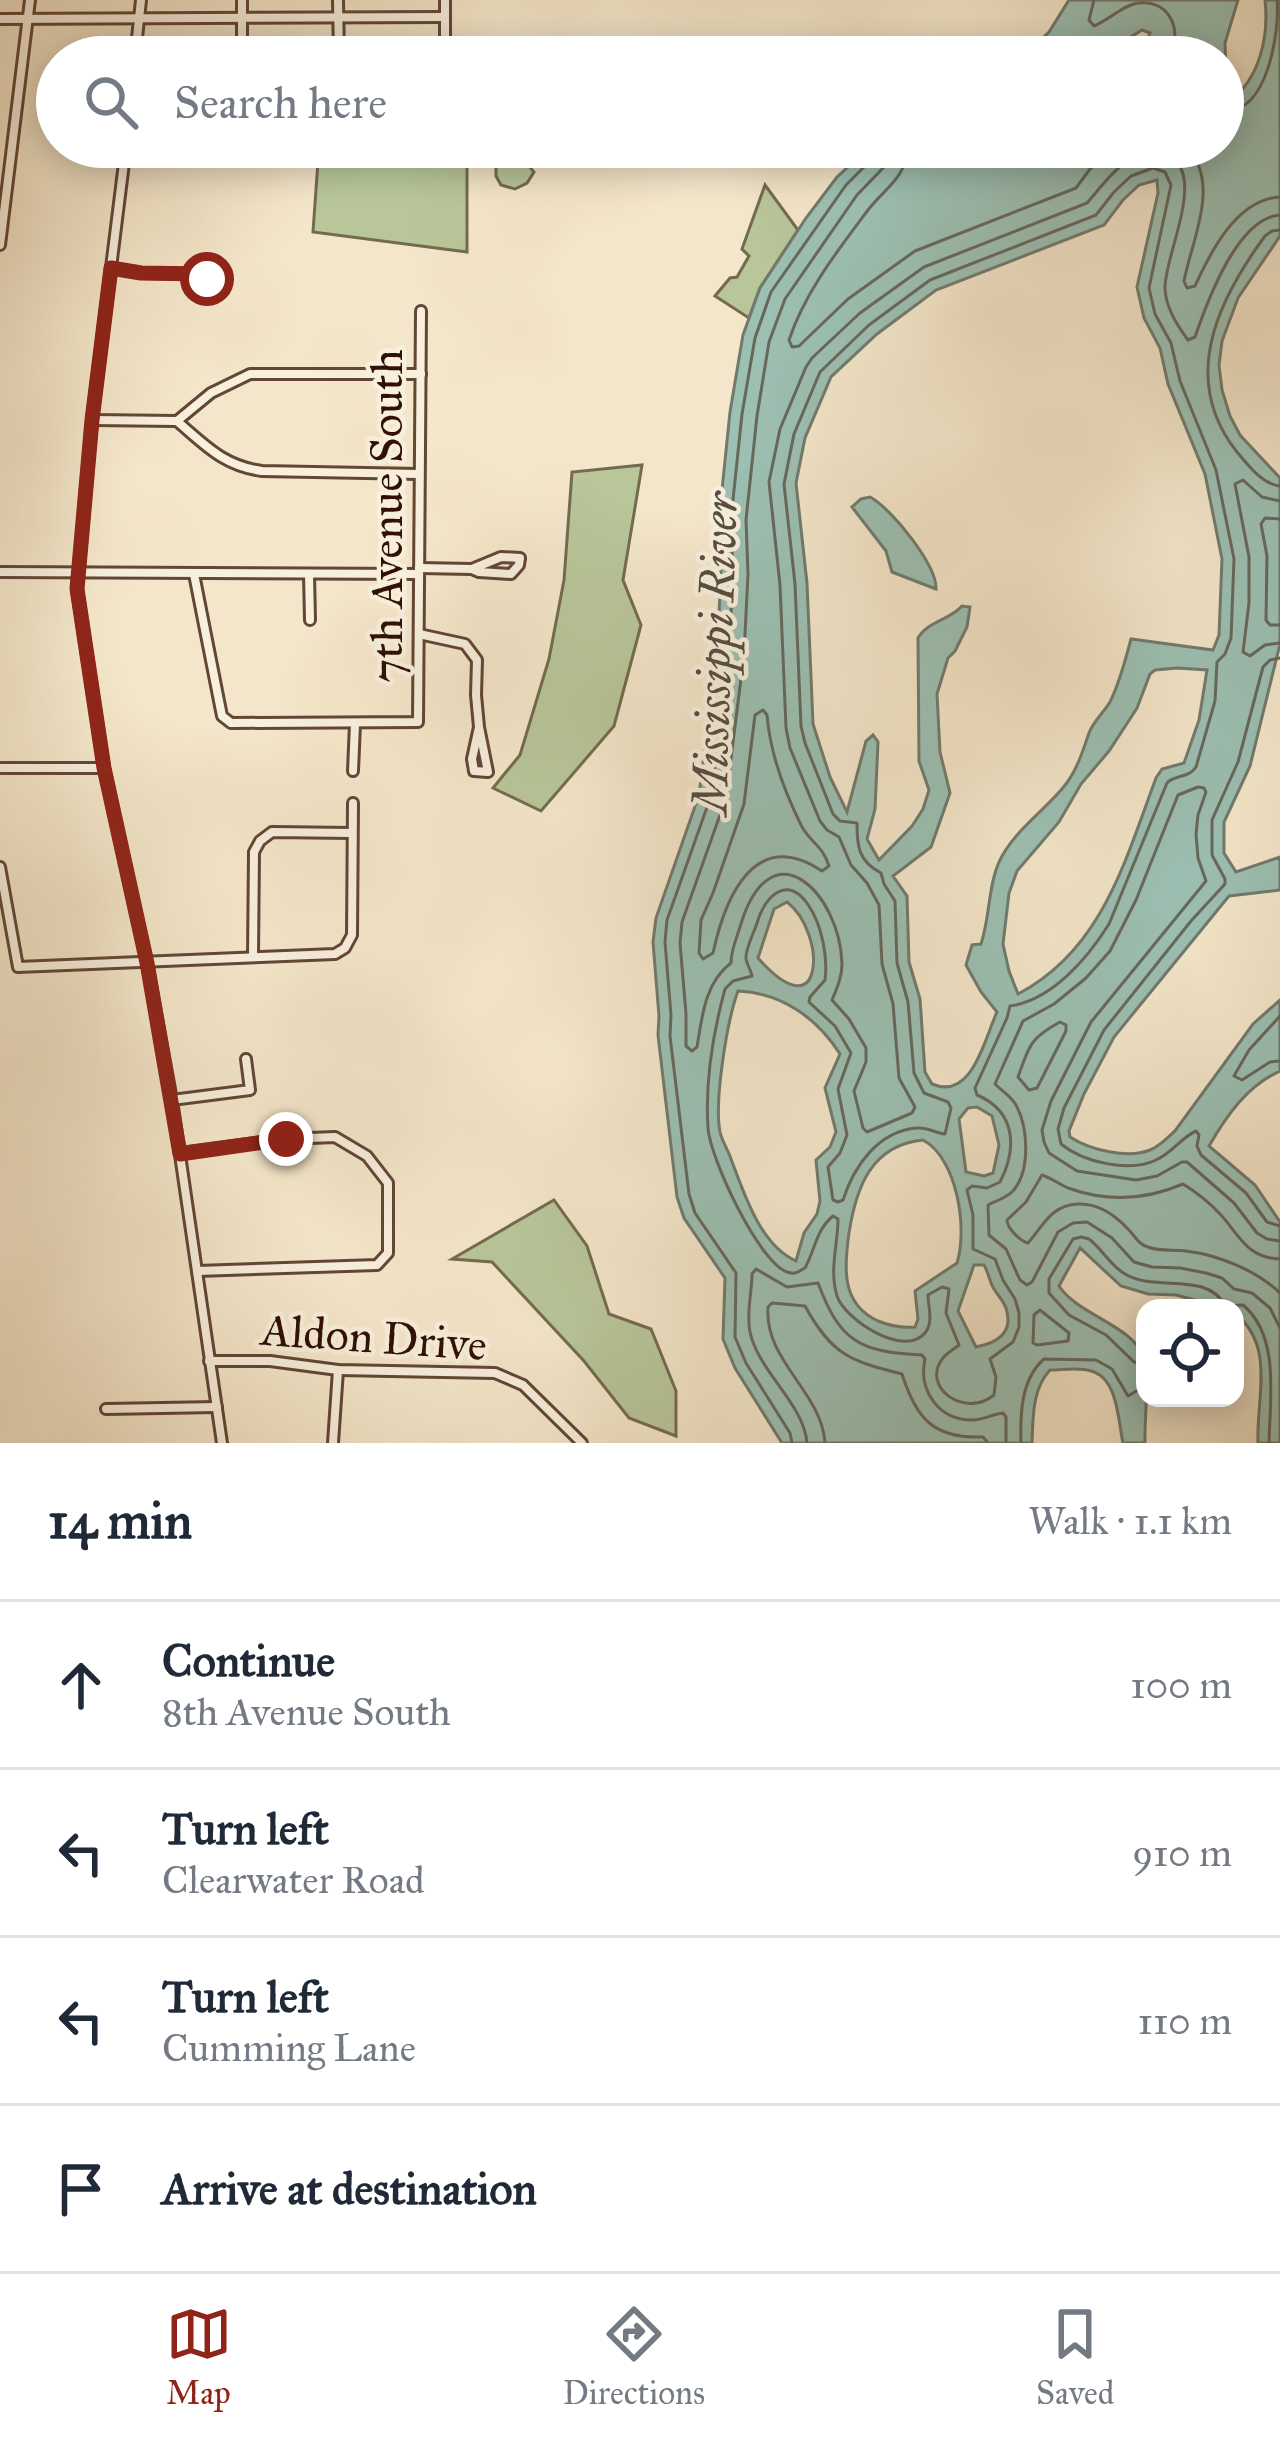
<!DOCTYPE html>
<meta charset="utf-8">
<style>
body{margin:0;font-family:"IM FELL Great Primer",serif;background:#f2f2f3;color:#1f2937}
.controls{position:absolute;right:36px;bottom:36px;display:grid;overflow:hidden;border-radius:24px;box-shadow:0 6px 30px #0003}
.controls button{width:108px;height:108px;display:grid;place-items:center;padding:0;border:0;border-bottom:3px solid #e0e1e3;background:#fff;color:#1f2937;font:60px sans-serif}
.stop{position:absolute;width:36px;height:36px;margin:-27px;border:9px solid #8f2418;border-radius:50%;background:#fff}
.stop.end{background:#8f2418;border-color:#fff;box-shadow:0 3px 12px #0008}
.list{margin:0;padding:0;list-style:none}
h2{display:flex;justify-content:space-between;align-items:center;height:156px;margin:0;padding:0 48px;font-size:51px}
h2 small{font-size:39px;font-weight:400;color:#747a83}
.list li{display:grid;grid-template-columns:78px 1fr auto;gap:36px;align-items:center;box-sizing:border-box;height:168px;padding:0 48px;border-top:3px solid #e0e1e3}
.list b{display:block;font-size:45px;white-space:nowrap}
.list p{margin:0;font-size:39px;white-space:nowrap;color:#747a83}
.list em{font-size:39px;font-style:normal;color:#747a83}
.icon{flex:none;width:66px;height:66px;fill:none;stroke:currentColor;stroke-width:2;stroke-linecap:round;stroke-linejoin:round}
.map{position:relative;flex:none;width:1280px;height:1443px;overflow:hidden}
.search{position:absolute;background:#fff;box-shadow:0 6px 30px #0003;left:36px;right:36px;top:36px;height:132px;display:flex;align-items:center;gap:30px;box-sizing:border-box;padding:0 42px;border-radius:66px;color:#747a83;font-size:45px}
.sheet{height:828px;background:#fff}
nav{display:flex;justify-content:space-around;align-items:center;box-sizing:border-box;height:168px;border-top:3px solid #e0e1e3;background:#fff;font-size:33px;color:#747a83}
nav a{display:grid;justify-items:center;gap:6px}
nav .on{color:#8f2418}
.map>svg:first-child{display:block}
.green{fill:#b8c69a;stroke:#746b4f;stroke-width:3}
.water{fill:#9cc0b3;stroke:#717a6d;stroke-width:3;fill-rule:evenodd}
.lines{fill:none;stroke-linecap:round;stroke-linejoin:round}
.shore{stroke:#66685c;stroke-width:3}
.minor-casing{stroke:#624636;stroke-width:14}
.minor{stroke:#f8efdd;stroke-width:8}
.route{stroke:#8f2418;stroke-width:15}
.labels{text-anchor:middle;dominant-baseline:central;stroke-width:9;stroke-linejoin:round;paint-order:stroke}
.street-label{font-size:45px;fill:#311004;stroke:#f8efdd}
.water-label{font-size:48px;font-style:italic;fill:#564e41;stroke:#f8efdd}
</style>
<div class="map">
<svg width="1280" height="1443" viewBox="0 0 1280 1443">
<rect width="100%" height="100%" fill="#f4e6ca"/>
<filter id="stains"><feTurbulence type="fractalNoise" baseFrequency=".00167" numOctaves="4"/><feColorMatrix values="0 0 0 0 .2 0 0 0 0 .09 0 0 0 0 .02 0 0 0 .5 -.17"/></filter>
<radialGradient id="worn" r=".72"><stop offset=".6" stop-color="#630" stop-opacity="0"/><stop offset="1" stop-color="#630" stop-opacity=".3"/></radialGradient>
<g class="green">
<path d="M319,147H467V252L313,232Z"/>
<path d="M512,152L518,153L534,172L527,183L515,189L501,185L496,176V165Z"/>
<path d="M765,185L798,230L760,288L749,318L715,296L730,278L737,277L749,256L742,249Z"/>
<path d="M642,465L623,580L641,625L614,726L541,811L493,788L520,755L549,659L564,580L572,472Z"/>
<path d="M554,1200L587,1246L609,1314L651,1329L676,1391V1436L629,1418L584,1361L492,1262L452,1259Z"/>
</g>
<g class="water">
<path d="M1069,0H1238L1225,43L1227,95L1230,101C1260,78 1269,36 1265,0H1280V236L1238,298L1222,341L1219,365L1222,390L1230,416L1240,435L1280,478V644L1250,766L1224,822V853L1236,872L1280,857V890L1229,896L1114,1037L1084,1094L1069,1131L1070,1137C1090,1150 1128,1159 1150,1150C1160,1146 1168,1137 1175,1131L1253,1024L1280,1000V1071C1247,1086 1227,1115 1209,1146L1255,1185L1280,1222V1443H1258C1256,1397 1276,1347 1235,1313V1308H1225L1176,1295L1148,1294L1121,1286L1080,1248L1059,1286C1079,1316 1133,1325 1144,1358C1150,1374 1144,1423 1145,1443H1123C1118,1420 1118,1378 1091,1371C1079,1367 1063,1370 1050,1370C1032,1389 1033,1418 1032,1443H782L735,1368L723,1339L725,1278L684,1218L677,1197L658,1035L659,1016L653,942L656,918L699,795L717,653L721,574L719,519L730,412L743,335L760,288L806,218L837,177L870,147H1223V57H1141L1150,33L1142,30L1112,49L1105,57H1023L1049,32ZM1157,180L1158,193L1137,287L1144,318L1160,348L1168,384L1205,474L1222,559L1219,635L1213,650L1131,639C1125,661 1120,682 1110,702C1104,712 1093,722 1089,733C1083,750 1078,768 1066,784C1045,811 1014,830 999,862C988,887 990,917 981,944L972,945L966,965L981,992L997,1012C984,1040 972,1101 932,1084L925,1072L920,999L909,962L907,896L893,876L931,847L950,793L940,752L937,694L948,658L955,651L967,627L970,607L962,606C950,620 928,621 918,638L919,761L929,790L923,809L912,826L879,860L867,839L875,809L878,742L873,735L866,741L847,812L830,777L813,724L807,583L796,483L805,438L831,377L877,334L936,290L1104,225L1123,200L1139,185ZM1177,668L1207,670L1199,720L1184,763L1162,769L1156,778C1125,861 1102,950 1018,994L1009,971L1003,944L1009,893L1017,871L1059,822L1081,784L1109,751L1137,708L1150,674L1155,670ZM787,902C827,933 825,1034 758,958L774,909ZM738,991C782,993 817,1018 840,1054L825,1088L836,1132L830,1147L816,1160L820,1201L817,1214L804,1233L796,1261C760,1245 744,1193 731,1159C728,1150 722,1141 720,1132C714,1101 727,1021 738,991ZM977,1107L992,1116L999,1145L993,1173L984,1176L966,1172L959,1119L968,1108ZM923,1140C957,1158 968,1228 957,1263L915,1291L918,1319L915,1327C902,1328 890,1326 878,1321C841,1304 844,1268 849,1233C856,1188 871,1145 923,1140ZM974,1265H984C987,1270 989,1277 991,1283C994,1292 1003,1299 1006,1308C1014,1333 997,1343 976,1347L958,1311Z"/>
<path d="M870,497C891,508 937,565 936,589L892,572L886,551L852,507L861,499Z"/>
</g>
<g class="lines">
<g class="shore">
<path d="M1094,0L1089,20L1094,26C1109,20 1123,5 1138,3C1172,0 1182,32 1170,57"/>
<path d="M1223,109C1267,118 1280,30 1277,0"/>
<path d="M889,147L885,166L857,195L785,299L769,342L757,416L746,520L748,574L744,655L726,798L682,922L680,943L686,1014V1046L692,1051L697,1047C702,1017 705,982 731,963C731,950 736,940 740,927C770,824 840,892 842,964C842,977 837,988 832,1000L849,1019L866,1048V1062L854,1091L863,1128L867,1132L912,1113L915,1107L899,1078L893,1004L882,964L879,905L867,883L851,865L839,837L827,830L820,821L790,748L786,728L780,585L769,482L780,429L806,367L812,358L860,313L924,267L1087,203C1106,182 1127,147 1161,154C1213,164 1163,257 1165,289C1166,308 1177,325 1188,340L1195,337C1207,302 1237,218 1280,215"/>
<path d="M908,147C906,178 885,188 868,210C838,250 805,292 789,340L792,347L799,346L848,299L915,251L1076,188L1090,169L1116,147"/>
<path d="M1187,147C1221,184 1192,239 1184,281L1187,288L1195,286C1211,251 1237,199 1280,197"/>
<path d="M1153,168L1165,172L1171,185L1149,288L1155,314L1171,343L1180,381L1216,470L1234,559L1231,638L1225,654L1217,662L1215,701L1196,767C1188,779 1175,774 1167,783L1109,924C1087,959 1052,1000 1010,1006L1007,1018L975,1088L977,1095C1015,1111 1018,1147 1000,1182L987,1188L972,1186L967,1190L973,1215V1249L995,1259L1003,1280L1015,1299L1019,1313V1327L1013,1342L990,1359L996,1377L994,1395C965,1419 920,1387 943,1358C947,1353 954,1349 959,1345L946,1313L949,1289L942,1287L928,1295C928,1307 934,1322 925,1333C904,1358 845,1320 837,1296C829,1270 838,1244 838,1219L833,1216C816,1230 815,1250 805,1268C797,1272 796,1275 787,1272C758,1261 710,1158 708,1128C705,1082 713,1033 725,989L733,981L752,976C751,970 747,965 746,959C745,949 754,933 757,923C765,895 788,874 809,906C822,926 828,957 825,980L810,997L809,1002L835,1026L851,1053L838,1089L847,1135L840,1153L828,1167L833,1200L838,1202L843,1200C854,1166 878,1131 917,1128C928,1127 935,1133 945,1134L951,1108L948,1102L924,1093L914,1073L908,1002L897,963L895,901L884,884L881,873C858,861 857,846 857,823L840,821L833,814L805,743L801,726L795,584L784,484L794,434L820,372L869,325L930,280L1096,215L1114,192L1131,176Z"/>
<path d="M1280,230L1272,231L1265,236C1218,300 1179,379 1237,452C1248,465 1262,484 1280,486"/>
<path d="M1280,501L1262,497L1243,480L1235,484L1249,557V603L1243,652L1250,656L1265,645L1280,643"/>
<path d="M1280,519L1265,518L1261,524L1267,556L1266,620L1270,625H1280"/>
<path d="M1280,658L1270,660L1263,667L1238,762L1212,820V855L1225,879V884L1191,921L1104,1030L1064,1108L1058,1129L1061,1144C1083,1162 1129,1173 1156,1160C1172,1153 1182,1137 1196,1131L1199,1135L1197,1146L1201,1155L1246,1193L1267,1222L1280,1226"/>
<path d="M763,710L767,715C770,752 785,793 802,827C812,844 822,845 829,866L822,871C754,826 725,898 713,953L703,959L699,953L701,920L713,893L744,804L755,715Z"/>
<path d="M1280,1016L1249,1050L1234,1076L1242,1080L1270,1062L1280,1061"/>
<path d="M1060,1022L1066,1025V1031L1037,1088L1029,1090L1018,1077C1029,1046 1030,1038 1060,1022Z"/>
<path d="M1280,1241L1267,1239L1257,1233L1234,1203L1187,1162H1182L1157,1176L1136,1180L1077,1171L1049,1153L1044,1142L1042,1130L1051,1101L1091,1022L1206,881L1198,858L1196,834L1198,815L1206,792L1204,788L1198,787L1178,795L1136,900L1110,951L1086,978L1054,1004L1023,1021L995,1084C1002,1091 1011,1096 1016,1105C1028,1127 1031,1170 1013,1191C1006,1198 996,1201 988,1205L989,1235L1006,1249L1020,1280L1027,1285L1032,1282L1058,1232L1073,1223L1087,1222L1112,1238L1134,1262L1152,1267L1180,1268L1206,1273L1222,1278L1234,1289L1252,1293L1270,1308L1280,1328"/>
<path d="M1280,1259C1247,1258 1240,1236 1221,1215C1210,1203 1196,1192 1183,1184C1146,1200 1107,1202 1068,1188C1059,1184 1051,1178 1042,1175L1026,1202L1007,1220C1007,1228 1020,1241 1028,1243C1043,1226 1051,1205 1078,1204C1097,1203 1115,1215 1128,1229C1135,1236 1138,1244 1148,1247C1160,1252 1174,1249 1186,1251C1218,1255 1256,1270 1280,1293"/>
<path d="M1040,1310L1069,1333L1068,1341L1037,1345L1033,1343L1034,1315Z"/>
<path d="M1145,1364L1134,1362L1106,1335L1069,1315L1049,1293V1279L1073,1239L1081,1237L1089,1239C1102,1249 1111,1266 1125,1274C1157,1293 1205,1270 1226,1306L1243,1305C1280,1336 1270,1397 1269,1443"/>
<path d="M792,1443L790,1433L746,1363L735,1337L736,1273L695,1213L689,1194L670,1036L671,1015L665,942L667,920L711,796L729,654L733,574L731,519L742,414L755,338L771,292L846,185L872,159L874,147"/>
<path d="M807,1443C804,1404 758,1371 750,1332C746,1314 752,1292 752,1274L756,1269L787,1287L818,1283C840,1342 860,1352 922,1355L925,1359C918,1391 939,1421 974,1420C984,1419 994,1414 1003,1413L1006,1417V1443"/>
<path d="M825,1443C822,1392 764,1361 768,1307L772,1303L805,1306C832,1355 850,1361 902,1374C916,1418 933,1439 983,1437L988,1443"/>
<path d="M1021,1443C1020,1414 1021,1379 1044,1359L1096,1360L1112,1369L1128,1396L1145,1386"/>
</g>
<defs>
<g id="minor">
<path d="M242,0V57"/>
<path d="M338,0L339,57"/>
<path d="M445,0V57"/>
<path d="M0,19L445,17"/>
<path d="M135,57L141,0"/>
<path d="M126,147L92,420L77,589L104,768L147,963L172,1100L222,1443"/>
<path d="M0,245L30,0"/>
<path d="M111,268L141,273L205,274L207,279"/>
<path d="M92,420L177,421"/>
<path d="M177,421L211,393L250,374H421"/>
<path d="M178,422C206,446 224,466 262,471L418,474"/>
<path d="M419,568L472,569L479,572L511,574L519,565L520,558L501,557L472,569"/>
<path d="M0,572L419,574"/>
<path d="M194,574L222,716L231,723L418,722L421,311"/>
<path d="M309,574L310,620"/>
<path d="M419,634L465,644L477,660L476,695L479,727L472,759L474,771L488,772L479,727"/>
<path d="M0,768H104"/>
<path d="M353,771L355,724"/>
<path d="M0,867L18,967L335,954L345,948L352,935L353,803"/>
<path d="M253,957L254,852L260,841L272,832L352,833"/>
<path d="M172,1100L250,1090L246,1059"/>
<path d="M180,1153L285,1139L335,1137L367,1156L388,1183V1253L377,1265L197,1271"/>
<path d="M209,1361H270L338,1370L495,1373L523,1385L582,1443"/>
<path d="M106,1409L217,1407"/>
<path d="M333,1443L338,1370"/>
</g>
</defs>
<use href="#minor" class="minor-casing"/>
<use href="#minor" class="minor"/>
</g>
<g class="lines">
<path class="route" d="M207,279L205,274L141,273L111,268L92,420L77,589L104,768L147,963L180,1154L286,1139"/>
</g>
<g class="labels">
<g class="street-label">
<text transform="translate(386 516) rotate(-90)">7th Avenue South</text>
<text transform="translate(374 1337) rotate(4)">Aldon Drive</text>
</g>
<g class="water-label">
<text transform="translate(715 653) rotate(-88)">Mississippi River</text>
</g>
</g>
<rect width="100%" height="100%" filter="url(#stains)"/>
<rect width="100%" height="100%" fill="url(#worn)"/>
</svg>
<div class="controls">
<button><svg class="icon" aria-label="locate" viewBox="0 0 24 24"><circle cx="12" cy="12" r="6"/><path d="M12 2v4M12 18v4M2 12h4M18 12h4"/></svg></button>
</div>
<div class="stop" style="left:207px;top:279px"></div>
<div class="stop end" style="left:286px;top:1139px"></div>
<div class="search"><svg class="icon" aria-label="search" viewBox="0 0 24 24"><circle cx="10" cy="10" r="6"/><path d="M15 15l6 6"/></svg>Search here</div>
</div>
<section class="sheet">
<h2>14 min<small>Walk · 1.1 km</small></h2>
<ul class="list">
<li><svg class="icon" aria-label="ahead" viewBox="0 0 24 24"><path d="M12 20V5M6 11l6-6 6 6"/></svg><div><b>Continue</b><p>8th Avenue South</p></div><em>100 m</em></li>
<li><svg class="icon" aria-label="left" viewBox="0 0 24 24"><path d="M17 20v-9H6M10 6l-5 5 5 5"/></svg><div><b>Turn left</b><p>Clearwater Road</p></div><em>910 m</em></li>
<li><svg class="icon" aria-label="left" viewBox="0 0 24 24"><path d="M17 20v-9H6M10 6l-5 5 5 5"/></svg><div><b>Turn left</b><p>Cumming Lane</p></div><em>110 m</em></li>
<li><svg class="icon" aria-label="arrive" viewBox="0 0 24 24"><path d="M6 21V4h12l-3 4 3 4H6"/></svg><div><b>Arrive at destination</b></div></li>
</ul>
</section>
<nav>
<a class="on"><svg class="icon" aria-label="map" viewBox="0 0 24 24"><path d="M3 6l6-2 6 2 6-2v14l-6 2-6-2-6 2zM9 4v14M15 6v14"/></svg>Map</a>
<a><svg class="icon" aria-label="directions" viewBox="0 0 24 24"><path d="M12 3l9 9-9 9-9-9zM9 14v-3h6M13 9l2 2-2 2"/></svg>Directions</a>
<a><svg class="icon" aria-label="saved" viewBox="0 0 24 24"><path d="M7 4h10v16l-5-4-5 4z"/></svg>Saved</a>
</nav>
